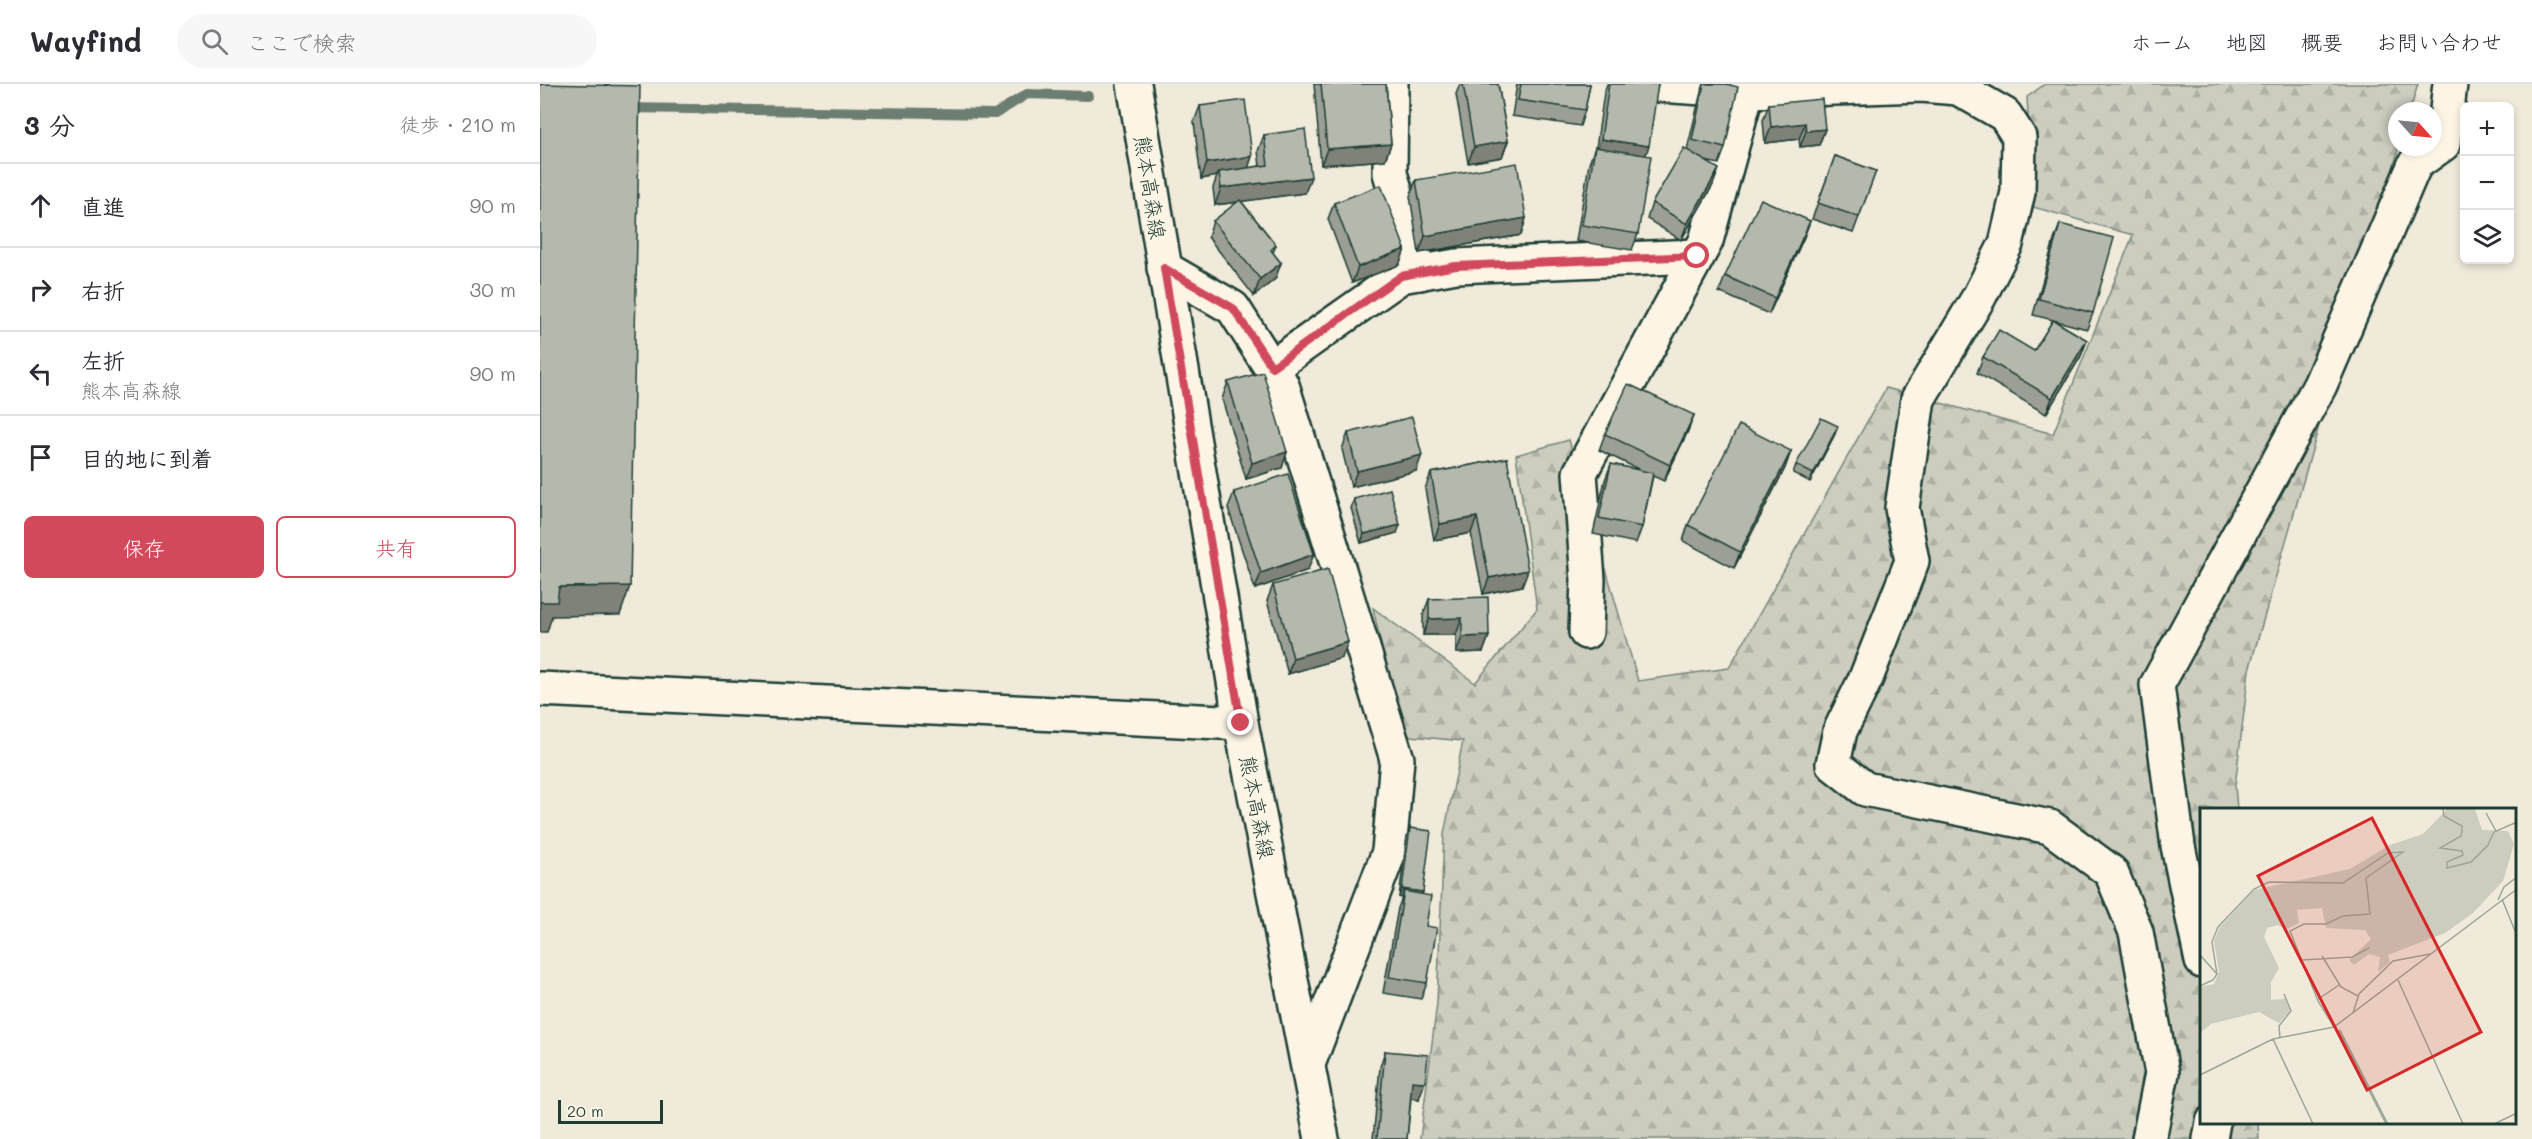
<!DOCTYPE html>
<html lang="ja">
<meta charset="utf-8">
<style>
body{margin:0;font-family:Mali,"Klee One",sans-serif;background:#f7f7f7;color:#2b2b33}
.controls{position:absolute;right:18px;top:18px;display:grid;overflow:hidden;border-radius:9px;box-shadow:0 3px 9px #0003}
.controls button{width:54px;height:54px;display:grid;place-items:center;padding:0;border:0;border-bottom:2px solid #e1e1e2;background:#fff;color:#2b2b33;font:30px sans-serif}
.compass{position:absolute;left:1848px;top:18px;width:54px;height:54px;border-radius:50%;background:#fff;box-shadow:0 3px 9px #0003;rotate:117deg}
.scale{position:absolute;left:18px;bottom:15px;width:105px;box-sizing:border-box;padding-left:6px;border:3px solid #1f3d34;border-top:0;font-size:16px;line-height:21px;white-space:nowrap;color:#1f3d34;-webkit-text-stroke:4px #fcf5e5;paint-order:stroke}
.stop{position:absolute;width:18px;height:18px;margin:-14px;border:4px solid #d1495b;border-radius:50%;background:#fff}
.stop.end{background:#d1495b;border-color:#fff;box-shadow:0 2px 6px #0008}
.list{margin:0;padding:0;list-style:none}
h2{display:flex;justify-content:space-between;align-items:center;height:78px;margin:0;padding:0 24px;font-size:26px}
h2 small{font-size:20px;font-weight:400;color:#7c7c81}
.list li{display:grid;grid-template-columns:39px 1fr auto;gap:18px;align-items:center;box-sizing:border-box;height:84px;padding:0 24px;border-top:2px solid #e1e1e2}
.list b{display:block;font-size:22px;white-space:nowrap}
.list p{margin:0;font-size:20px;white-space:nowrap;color:#7c7c81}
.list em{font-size:20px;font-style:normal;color:#7c7c81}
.actions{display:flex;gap:12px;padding:18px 24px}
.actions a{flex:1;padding:14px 0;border:2px solid #d1495b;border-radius:9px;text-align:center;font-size:21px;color:#d1495b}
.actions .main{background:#d1495b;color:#fff}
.icon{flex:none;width:33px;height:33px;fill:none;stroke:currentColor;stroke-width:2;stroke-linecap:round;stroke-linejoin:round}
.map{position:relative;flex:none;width:1992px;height:1055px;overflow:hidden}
header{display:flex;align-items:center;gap:36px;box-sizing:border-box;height:84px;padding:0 30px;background:#fff;border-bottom:2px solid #e1e1e2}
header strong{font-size:28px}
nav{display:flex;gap:33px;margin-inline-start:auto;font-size:21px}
.search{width:420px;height:54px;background:#f7f7f7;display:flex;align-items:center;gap:15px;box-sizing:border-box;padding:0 21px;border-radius:33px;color:#7c7c81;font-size:22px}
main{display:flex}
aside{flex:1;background:#fff}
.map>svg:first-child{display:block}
.forest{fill:url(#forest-firs);stroke:#76857a;stroke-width:1.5}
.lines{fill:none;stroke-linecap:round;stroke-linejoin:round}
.stream{stroke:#6c7d71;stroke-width:10}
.minor-casing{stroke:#1f3d34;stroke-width:38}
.major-casing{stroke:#1f3d34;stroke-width:38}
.minor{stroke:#fcf5e5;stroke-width:33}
.major{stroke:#fcf5e5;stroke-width:33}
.wall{fill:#9c9f95;stroke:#1f3d34;stroke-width:1.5}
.shaded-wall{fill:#7f8279;stroke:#1f3d34;stroke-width:1.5}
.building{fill:#b5b9ad;stroke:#1f3d34;stroke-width:1.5}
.route{stroke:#d1495b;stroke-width:8}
.labels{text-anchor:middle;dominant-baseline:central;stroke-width:4.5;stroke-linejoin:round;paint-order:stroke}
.street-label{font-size:21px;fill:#1f3d34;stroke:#fcf5e5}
.inset-river{fill:none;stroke:#9fa89a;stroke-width:3}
.inset-road{fill:none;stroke:#9ca598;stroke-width:1.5}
.view{fill:#d62828;fill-opacity:0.15;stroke:#d62828;stroke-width:3}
.inset-edge{fill:none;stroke:#1f3d34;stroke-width:3}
</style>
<header>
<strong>Wayfind</strong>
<div class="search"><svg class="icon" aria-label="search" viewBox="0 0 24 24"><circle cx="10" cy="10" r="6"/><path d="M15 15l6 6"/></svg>ここで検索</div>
<nav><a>ホーム</a><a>地図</a><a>概要</a><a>お問い合わせ</a></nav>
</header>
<main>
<aside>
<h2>3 分<small>徒歩 · 210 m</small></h2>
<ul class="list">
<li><svg class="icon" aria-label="ahead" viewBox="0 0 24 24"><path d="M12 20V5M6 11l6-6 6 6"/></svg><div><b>直進</b></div><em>90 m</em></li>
<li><svg class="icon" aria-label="right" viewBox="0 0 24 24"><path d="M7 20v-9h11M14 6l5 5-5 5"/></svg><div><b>右折</b></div><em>30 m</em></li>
<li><svg class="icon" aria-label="left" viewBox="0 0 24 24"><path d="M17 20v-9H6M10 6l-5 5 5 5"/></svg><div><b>左折</b><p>熊本高森線</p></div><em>90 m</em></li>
<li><svg class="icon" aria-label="arrive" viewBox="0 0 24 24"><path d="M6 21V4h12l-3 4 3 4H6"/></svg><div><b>目的地に到着</b></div></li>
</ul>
<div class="actions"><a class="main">保存</a><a>共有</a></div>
</aside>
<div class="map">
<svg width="1992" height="1055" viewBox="0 0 1992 1055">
<defs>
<pattern id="forest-firs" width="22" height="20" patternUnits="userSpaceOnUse" patternTransform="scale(1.5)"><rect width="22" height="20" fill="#cccdbf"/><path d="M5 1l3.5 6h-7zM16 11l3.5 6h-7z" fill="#afb1a5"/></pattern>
</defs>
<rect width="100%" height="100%" fill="#efeada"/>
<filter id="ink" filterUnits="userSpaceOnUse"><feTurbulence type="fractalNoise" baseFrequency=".0167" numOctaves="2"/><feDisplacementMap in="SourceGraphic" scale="12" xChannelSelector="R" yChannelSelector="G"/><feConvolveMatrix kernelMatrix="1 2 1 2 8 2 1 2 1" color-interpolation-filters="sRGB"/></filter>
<g filter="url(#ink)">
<path class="forest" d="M1505,0H1878L1870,27H1857V63H1859L1709,586L1695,702L1697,725H1662V1038L1718,1039L1719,1055H880L897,919L904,750L923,657L861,651L833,524L935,599L997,525L976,371L1029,356L1098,597L1189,584L1346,304L1513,350L1593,151L1493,123L1487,13Z"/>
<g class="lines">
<path class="stream" d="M87,24L455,30L487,10L548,12"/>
<defs>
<g id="minor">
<path d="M851,0L850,89L880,189"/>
<path d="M1104,0L1207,7L1381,1L1418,4L1465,31L1479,53L1478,108L1466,160L1439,213L1378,315L1362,424L1372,477L1326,594L1300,647L1293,680L1325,705L1510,743L1571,788L1596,848L1622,989L1609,1055"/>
<path d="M624,184L693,224L742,301L857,675L849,768L768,980"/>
<path d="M732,283L861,192L916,182L1157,172"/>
<path d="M1046,548L1048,496L1040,389L1166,157L1207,7"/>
<path d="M0,605L701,639"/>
<path d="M1662,877L1638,762L1617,601L1780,301L1875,80L1903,60L1910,0"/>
<path d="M1670,1055L1673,1038"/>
</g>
<path id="major" d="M594,0L701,639L782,1055"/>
</defs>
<use href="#minor" class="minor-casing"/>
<use href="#major" class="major-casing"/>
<use href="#minor" class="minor"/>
<use href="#major" class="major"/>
</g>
<g class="wall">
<path d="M774,0H846L851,60L845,76L781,81Z"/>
<path d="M920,0H958L968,57L962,73L928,79L916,10Z"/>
<path d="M977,0H1050L1045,26L1040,42L972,32Z"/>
<path d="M1067,0H1118L1105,71L1098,150L1092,166L1036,157L1049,80L1055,63L1056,64L1064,9Z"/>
<path d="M1164,0H1186L1185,64L1179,80L1165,77L1173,101L1141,156L1107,135L1112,119L1147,66L1160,12Z"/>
<path d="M1229,20L1285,45L1279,61L1260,63L1259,55L1225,59L1223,36Z"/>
<path d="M660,22L712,72L708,84L720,82L718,67L724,51L765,109L701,117L736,161L733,169L741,179L735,195L714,212L668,153L673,137L698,118L675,121L673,104L677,92L661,95L654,38Z"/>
<path d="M1295,72L1336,87L1313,149L1272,135Z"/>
<path d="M876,96L986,134L981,151L879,169L870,112Z"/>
<path d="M794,119L865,165L859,181L812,199L788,135Z"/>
<path d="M1270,137L1264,153L1229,230L1179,208L1185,192Z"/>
<path d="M1520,140L1553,229L1547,245L1513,236L1547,256L1541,272L1506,330L1437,289L1443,273L1494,267L1513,236L1493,231L1514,156Z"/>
<path d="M688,298L747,368L742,384L706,395L682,315Z"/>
<path d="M1154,331L1148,347L1124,397L1113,392L1102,443L1096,459L1053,450L1065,396L1071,380L1100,386L1059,366L1065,350Z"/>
<path d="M808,349L876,387L811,403L802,365Z"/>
<path d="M1295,350L1270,398L1253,389L1256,381Z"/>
<path d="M1251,367L1245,384L1194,484L1143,457L1148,441Z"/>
<path d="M967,374L982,502L943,510L931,449L894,456L885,405L891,389Z"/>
<path d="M694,408L768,486L715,505L688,424Z"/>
<path d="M814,415L857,449L821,459L811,424Z"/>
<path d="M733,501L802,574L748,590L727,517Z"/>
<path d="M889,515L949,552L943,568L916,569V551H883V531Z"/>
<path d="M870,744L883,808L882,810L886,842L887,899L881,915L843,909L858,824L862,814L859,813L867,752Z"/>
<path d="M845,967L879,1015L871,1014L867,1055H833L840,983Z"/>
</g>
<g class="shaded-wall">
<path d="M1265,39L1259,55L1225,59L1231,43Z"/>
<path d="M1285,45L1279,61L1260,63L1266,47Z"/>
<path d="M1061,55L1109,62L1103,78L1055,71Z"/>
<path d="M968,57L962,73L928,79L934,63Z"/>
<path d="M851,60L845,76L781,81L787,65Z"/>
<path d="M712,72L707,88H679L677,92L661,95L667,79Z"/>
<path d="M1179,85L1173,101L1141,156L1147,140Z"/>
<path d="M771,93L765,109L675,121L681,104Z"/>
<path d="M986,134L981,151L879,169L885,152Z"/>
<path d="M1270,137L1264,153L1229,230L1235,214Z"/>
<path d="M865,165L859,181L812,199L818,183Z"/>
<path d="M741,179L735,195L714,212L720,195Z"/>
<path d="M1547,256L1541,272L1506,330L1512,314Z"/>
<path d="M1154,331L1148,347L1124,397L1130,381Z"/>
<path d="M1298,342L1295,350L1270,398L1273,390Z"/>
<path d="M1251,367L1245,384L1194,484L1200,468Z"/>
<path d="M747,368L742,384L706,395L712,379Z"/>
<path d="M882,371L876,387L811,403L817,387Z"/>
<path d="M937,433L931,449L894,456L900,440Z"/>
<path d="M860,441L857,449L821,459L824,450Z"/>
<path d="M774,470L768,486L715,505L721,489Z"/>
<path d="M988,486L982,502L943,510L949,494Z"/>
<path d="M90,502L80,531L12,532L7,548H0V518L19,503Z"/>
<path d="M922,534L916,551H883L889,535Z"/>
<path d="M949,552L943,568L916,569L922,553Z"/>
<path d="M808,558L802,574L748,590L753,574Z"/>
<path d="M862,805L883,808L880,816L864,807L862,814L859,813Z"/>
<path d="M872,997L885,998L879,1015L866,1013Z"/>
</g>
<g class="building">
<path d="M0,0L100,2L90,502L19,503L17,518H0Z"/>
<path d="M781,0H846L851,60L787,65Z"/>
<path d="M923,0H958L968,57L934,63Z"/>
<path d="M981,0H1050L1045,26L978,16Z"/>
<path d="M1069,0H1118L1109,62L1061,55Z"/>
<path d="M1164,0H1186L1198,3L1185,64L1152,56Z"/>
<path d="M1282,15L1285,45L1266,47L1265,39L1231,43L1229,20Z"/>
<path d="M705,16L712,72L667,79L660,22Z"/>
<path d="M765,45L771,93L681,104L679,88L728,81L724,51Z"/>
<path d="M1055,63L1111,72L1098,150L1042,141Z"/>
<path d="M1144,64L1179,85L1147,140L1112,119Z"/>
<path d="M1295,72L1336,87L1319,133L1278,119Z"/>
<path d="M977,79L986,134L885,152L876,96Z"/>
<path d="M841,101L865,165L818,183L794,119Z"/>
<path d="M1221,115L1270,137L1235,214L1185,192Z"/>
<path d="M700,116L736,161L731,166L741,179L720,195L673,137Z"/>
<path d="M1520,140L1574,154L1553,229L1499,215Z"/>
<path d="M1513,236L1547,256L1512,314L1443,273L1459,246L1494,267Z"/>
<path d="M723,288L747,368L712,379L688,298Z"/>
<path d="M1088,300L1154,331L1130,381L1065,350Z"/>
<path d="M872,333L882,371L817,387L808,349Z"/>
<path d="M1281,334L1298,342L1273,390L1256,381Z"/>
<path d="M1199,341L1251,367L1200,468L1148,441Z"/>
<path d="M967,374L988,486L949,494L937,433L900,440L891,389Z"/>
<path d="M1071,380L1113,389L1102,443L1059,434Z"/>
<path d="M748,390L774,470L721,489L694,408Z"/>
<path d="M850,405L860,441L824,450L814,415Z"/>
<path d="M788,485L808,558L753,574L733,501Z"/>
<path d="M948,513L949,552L922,553V534L889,535V515Z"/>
<path d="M870,744L891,747L883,808L862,805Z"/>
<path d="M864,807L891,812L886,842L897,844L887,899L849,893Z"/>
<path d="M845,967L888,971L885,998L872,997L867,1055H837Z"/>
</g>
</g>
<g class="lines" filter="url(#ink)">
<path class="route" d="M701,639L624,184L693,224L732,283L861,192L916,182L1157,172"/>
</g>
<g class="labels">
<g class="street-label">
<text transform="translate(611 103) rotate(81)">熊本高森線</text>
<text transform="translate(718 723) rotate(79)">熊本高森線</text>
</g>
</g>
<g transform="translate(1660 724)">
<rect width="316" height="316" fill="#efeada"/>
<path d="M247,1H275L282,22L308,23L314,36L303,73L273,105L245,125L188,147L190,154L178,164L180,149L169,146L154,157L149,152L171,131L165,122L126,120L122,100L97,102L99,115L87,121L78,117L67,120L64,129L79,160L71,174V192L85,191L90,203L79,215L59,204L11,216L0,225V179L14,176L19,164L14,133L20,119L54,82L150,61L190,37L223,26Z" fill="#cccdbf"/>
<path class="inset-river" d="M139,222L187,316"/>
<path class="inset-road" d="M243,1L244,8L262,18V23L261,28L240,40L262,43L263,47L247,54V60L271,54L288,37L294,24L317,14M286,5L296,23M302,91L317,128M298,92L304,79L317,69M0,147L17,166M122,148L141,179L158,188M102,152L152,149L169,140M198,172L263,316M0,178L13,172L17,166L12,134L18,119L54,81L69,74L143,75L188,45L203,44L166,70L170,106L143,108L126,116H104L90,123L118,193L134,219M117,192L139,177M153,205L159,186L193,153L230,146M80,230L79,218L91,203L84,186M73,231L113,316M0,267L73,231L134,219L317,81M294,316L317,305"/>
<path class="view" d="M172,10L281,224L167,282L58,68Z"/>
<rect width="316" height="316" class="inset-edge"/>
</g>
</svg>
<div class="controls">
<button>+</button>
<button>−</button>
<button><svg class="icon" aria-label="layers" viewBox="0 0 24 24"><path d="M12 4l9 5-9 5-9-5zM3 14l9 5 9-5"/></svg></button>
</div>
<svg class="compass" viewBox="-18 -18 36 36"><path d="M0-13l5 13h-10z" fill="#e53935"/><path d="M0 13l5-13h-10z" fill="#7c7c81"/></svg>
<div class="scale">20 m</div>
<div class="stop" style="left:1157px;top:172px"></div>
<div class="stop end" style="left:701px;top:639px"></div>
</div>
</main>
